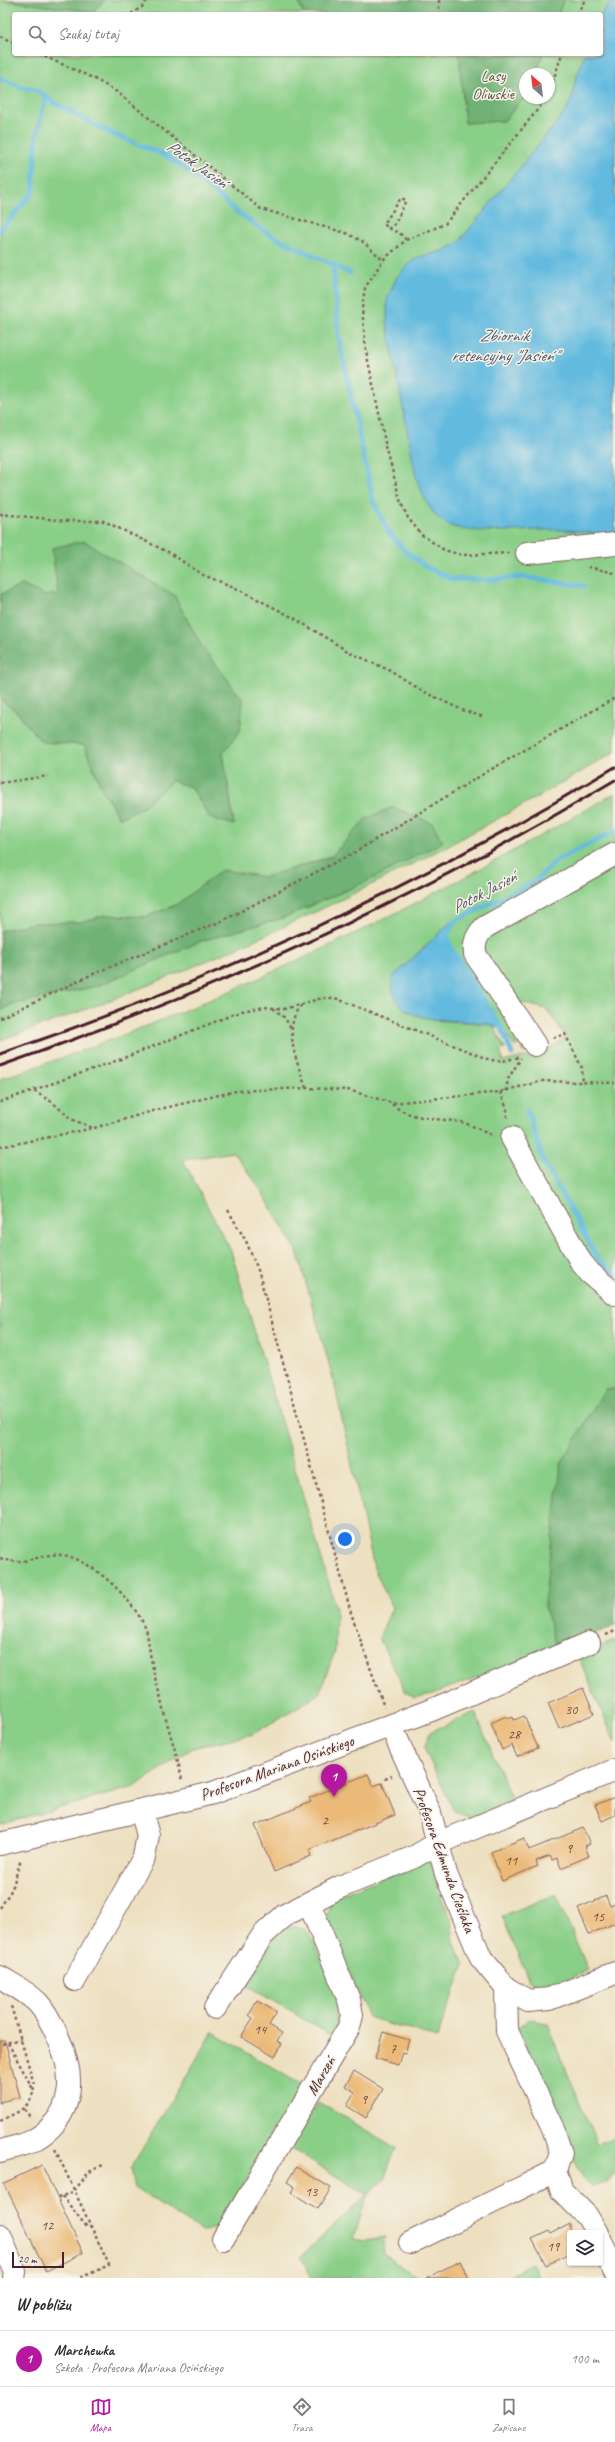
<!DOCTYPE html>
<html lang="pl">
<meta charset="utf-8">
<style>
body{margin:0;font-family:Caveat,sans-serif;background:#f7f7f7;color:#2b2b33}
.controls{position:absolute;right:12px;bottom:12px;display:grid;overflow:hidden;border-radius:4px;box-shadow:0 1px 3px #0004}
.controls button{width:36px;height:36px;display:grid;place-items:center;padding:0;border:0;border-bottom:1px solid #e1e1e2;background:#fff;color:#2b2b33;font:20px sans-serif}
.compass{position:absolute;left:519px;top:68px;width:36px;height:36px;border-radius:50%;background:#fff;box-shadow:0 1px 3px #0004;rotate:332deg}
.scale{position:absolute;left:12px;bottom:10px;width:52px;box-sizing:border-box;padding-left:4px;border:2px solid #4a1f2b;border-top:0;font-size:11px;line-height:14px;white-space:nowrap;color:#4a1f2b;-webkit-text-stroke:3px #f7f3e8;paint-order:stroke}
.you{position:absolute;left:345px;top:1539px;width:14px;height:14px;margin:-10px;border:3px solid #fff;border-radius:50%;background:#1a73e8;box-shadow:0 0 0 6px #1a73e833}
.badge{display:grid;place-items:center;width:26px;height:26px;border-radius:50%;background:#b5179e;color:#fff;font-size:13px;font-weight:700}
.pin{position:absolute;translate:-50% -33px;filter:drop-shadow(0 1px 2px #0008)}
.pin::after{content:'';position:absolute;top:21px;width:14px;height:12px;background:inherit;clip-path:polygon(0 0,100% 0,50% 100%)}
.list{margin:0;padding:0;list-style:none}
h2{display:flex;justify-content:space-between;align-items:center;height:52px;margin:0;padding:0 16px;font-size:17px}
h2 small{font-size:13px;font-weight:400;color:#7c7c81}
.list li{display:grid;grid-template-columns:26px 1fr auto;gap:12px;align-items:center;box-sizing:border-box;height:56px;padding:0 16px;border-top:1px solid #e1e1e2}
.list b{display:block;font-size:15px;white-space:nowrap}
.list p{margin:0;font-size:13px;white-space:nowrap;color:#7c7c81}
.list em{font-size:13px;font-style:normal;color:#7c7c81}
.icon{flex:none;width:22px;height:22px;fill:none;stroke:currentColor;stroke-width:2;stroke-linecap:round;stroke-linejoin:round}
.map{position:relative;flex:none;width:615px;height:2278px;overflow:hidden}
.search{position:absolute;background:#fff;box-shadow:0 1px 3px #0004;left:12px;right:12px;top:12px;height:44px;display:flex;align-items:center;gap:10px;box-sizing:border-box;padding:0 14px;border-radius:4px;color:#7c7c81;font-size:15px}
.sheet{height:108px;background:#fff}
nav{display:flex;justify-content:space-around;align-items:center;box-sizing:border-box;height:56px;border-top:1px solid #e1e1e2;background:#fff;font-size:11px;color:#7c7c81}
nav a{display:grid;justify-items:center;gap:2px}
nav .on{color:#b5179e}
.map>svg:first-child{display:block}
.green{fill:#8acf88;stroke:#6a775a}
.forest{fill:#6fb274;stroke:#5c6850}
.water{fill:#62badf;stroke:#566c85}
.lines{fill:none;stroke-linecap:round;stroke-linejoin:round}
.stream{stroke:#62badf;stroke-width:5}
.building{fill:#ebba78}
.minor-casing{stroke:#83635f;stroke-width:24}
.path{stroke:#83635f;stroke-width:2.5;stroke-dasharray:3 3;stroke-linecap:butt}
.minor{stroke:#fff;stroke-width:22}
.rail{stroke:#4a1f2b;stroke-width:3}
.labels{text-anchor:middle;dominant-baseline:central;stroke-width:3;stroke-linejoin:round;paint-order:stroke}
.number-label{font-size:14px;fill:#72463e}
.park-label{font-size:16px;fill:#5d5447;stroke:#f7f3e8}
.street-label{font-size:16px;fill:#4a1f2b;stroke:#f7f3e8}
.water-label{font-size:17px;font-style:italic;fill:#52556a;stroke:#f7f3e8}
</style>
<div class="map">
<svg width="615" height="2278" viewBox="0 0 615 2278">
<rect width="100%" height="100%" fill="#f7f3e8"/>
<filter id="ink" filterUnits="userSpaceOnUse"><feTurbulence type="fractalNoise" baseFrequency=".025" numOctaves="2"/><feDisplacementMap in="SourceGraphic" scale="8" xChannelSelector="R" yChannelSelector="G"/><feConvolveMatrix kernelMatrix="1 2 1 2 8 2 1 2 1" color-interpolation-filters="sRGB"/></filter>
<filter id="wash" filterUnits="userSpaceOnUse"><feTurbulence type="fractalNoise" baseFrequency=".012" numOctaves="4" result="noise"/><feDisplacementMap in="SourceGraphic" scale="16" xChannelSelector="R" yChannelSelector="G"/><feGaussianBlur stdDeviation="0.9" result="paint"/><feColorMatrix in="noise" values="0 0 0 0 0 0 0 0 0 0 0 0 0 0 0 0 0 1.4 0 .05"/><feComposite in="paint" operator="in"/></filter>
<g filter="url(#wash)">
<rect width="100%" height="100%" fill="#ede0c0"/>
<g class="green">
<path d="M0,0L93,12L105,0H297L304,14H14V54H459L465,123L504,121L525,97L549,98V74H536L543,54H601V14H558L564,0H615V752C419,868 216,967 0,1040V1011L11,1005L97,986L201,941L283,918L374,878L366,819L332,856L265,877L222,870L176,905L145,917L106,915L80,922L33,923L0,931V699L16,711L42,742L84,745L101,787L119,818L141,808L172,781L191,786L210,818L234,824L223,753L240,731L243,700L201,645L174,595L52,548L58,593L46,597L22,585L0,595Z"/>
<path d="M615,793V849L471,938L525,1048L524,1053L521,1044L514,1046L450,946L447,935L455,922L450,923L392,978L435,1020L493,1024L505,1049L500,1050L503,1062L523,1057L536,1058L566,1037L546,1009L514,1001L478,943L615,861V1389H605L556,1648L432,1694L414,1698L405,1691L379,1638L392,1608L374,1568L334,1382L297,1251L257,1184L233,1152L183,1160L231,1251L336,1608L335,1651L319,1694L253,1734L192,1748L134,1787L0,1825V1079C216,1008 419,908 615,793Z"/>
<path d="M615,1641V1743L579,1658L590,1651Z"/>
<path d="M475,1712L512,1800L471,1818L454,1811L424,1748L430,1732Z"/>
<path d="M428,1859L438,1876L440,1894L451,1918L454,1942L464,1964L437,2038L368,2017L326,1916L333,1898Z"/>
<path d="M556,1894L588,1970L546,1989L529,1981L502,1916Z"/>
<path d="M292,1926L306,1930L315,1943L334,1987L339,2013L332,2036L243,1983L278,1929Z"/>
<path d="M530,2018L547,2024L597,2144L615,2137V2174L609,2181L592,2186L583,2180L518,2027Z"/>
<path d="M213,2032L303,2086L220,2226L202,2232L134,2188L130,2169Z"/>
<path d="M318,2102L396,2148L384,2180L367,2196L354,2238L365,2240L385,2237L383,2254L414,2275L423,2278H312L301,2257L367,2195L290,2148Z"/>
<path d="M532,2263L540,2278H506Z"/>
</g>
<g class="forest">
<path d="M4,0H105L93,12Z"/>
<path d="M297,0H564L558,14H304Z"/>
<path d="M459,54H543L536,74H525V97L504,121L465,123Z"/>
<path d="M84,541L174,595L201,645L243,700L240,731L223,753L234,825L210,818L191,787L172,781L141,808L119,818L101,787L84,745L42,742L16,711L0,699V595L22,585L46,596L58,593L52,548Z"/>
<path d="M393,807L432,823L443,842L374,878L283,918L201,941L97,986L11,1005L0,1011V931L33,923L80,922L106,915L145,917L176,905L222,870L265,877L331,857L366,819Z"/>
<path d="M605,1389H615V1626L556,1648L544,1603L561,1464Z"/>
</g>
<g class="water">
<path d="M611,0H615V537C599,534 583,531 566,530C537,528 470,537 447,524C429,514 423,495 416,477L387,323V299L397,277L407,266L416,258L443,251L458,243L566,111L572,97L576,78L585,54H601V15Z"/>
<path d="M455,921L447,934L450,946L502,1029C467,1011 391,1037 392,978L450,923Z"/>
</g>
<g class="lines">
<g class="stream">
<path d="M0,78L21,87L30,88L40,92L55,103L110,133L162,154L185,168L236,211L270,235L350,273"/>
<path d="M0,231L33,192L37,134L46,97"/>
<path d="M333,264L339,339L373,500L389,533L407,553L428,568L452,579L487,580L523,577L584,586"/>
<path d="M512,1054L502,1029L450,946L447,935L455,921L522,888L535,881L557,860L615,831"/>
<path d="M527,1110L543,1160L598,1259L615,1275"/>
</g>
</g>
<g id="blocks">
<g class="building">
<path d="M583,1688L594,1714L559,1729L548,1703Z"/>
<path d="M506,1716L508,1719L513,1717L514,1720L524,1716L538,1748L517,1757L512,1745L502,1750L491,1723Z"/>
<path d="M368,1774L373,1786L382,1783L395,1815L309,1850L311,1856L274,1872L255,1825L311,1802L309,1798Z"/>
<path d="M615,1797V1815L602,1821L595,1805Z"/>
<path d="M583,1828L590,1844L585,1846L589,1856L561,1868L557,1858L552,1860L550,1856L536,1861L538,1866L502,1881L491,1852L524,1838L529,1850Z"/>
<path d="M606,1896L610,1906L615,1904V1923L589,1934L578,1908Z"/>
<path d="M257,2001L277,2012L269,2025L282,2033L277,2041L282,2044L275,2057L241,2037L253,2018L249,2015Z"/>
<path d="M383,2032L409,2040L405,2053L402,2052L398,2065L375,2058Z"/>
<path d="M0,2041H5L20,2097L0,2102Z"/>
<path d="M354,2071L383,2089L366,2118L347,2106L355,2092L345,2086Z"/>
<path d="M42,2165L83,2253L46,2271L4,2183Z"/>
<path d="M296,2167L331,2188L318,2209L292,2193L295,2187L287,2182Z"/>
<path d="M570,2224V2253L546,2265L532,2239L549,2231L551,2234Z"/>
<path d="M460,2261L469,2278H426Z"/>
</g>
</g>
</g>
<g filter="url(#ink)">
<use href="#blocks" fill-opacity="0" stroke="#83635f" stroke-width="1"/>
<g class="lines">
<defs>
<g id="minor">
<path d="M527,553L615,544"/>
<path d="M535,1045L475,954C474,942 476,936 485,927L615,854"/>
<path d="M512,1138L581,1262L590,1273L615,1294"/>
<path d="M391,1726L430,1813L446,1874L481,1958L506,1988L528,2001L549,1999L615,1973"/>
<path d="M0,1844L213,1793L434,1709L589,1643"/>
<path d="M0,1977C13,1985 27,1992 38,2003C46,2012 52,2024 57,2035C76,2075 76,2117 32,2141C23,2146 10,2148 0,2151"/>
<path d="M75,1980L144,1857L148,1835L141,1811"/>
<path d="M215,2008L263,1935L285,1915L340,1887L414,1857L438,1843L615,1770"/>
<path d="M555,2171L562,2191L587,2216L597,2233"/>
<path d="M0,2235L15,2272L14,2278"/>
<path d="M223,2239L349,2027L352,2015L349,2000L309,1903"/>
<path d="M600,2239L615,2273"/>
<path d="M410,2243L555,2171L561,2153L553,2129L507,2031L506,1988"/>
</g>
</defs>
<use href="#minor" class="minor-casing"/>
<g class="path">
<path d="M439,0V14"/>
<path d="M131,14L142,7L147,0"/>
<path d="M577,14L585,0"/>
<path d="M0,36L14,43"/>
<path d="M39,54L93,78L117,92L261,209L346,233L362,241L383,260"/>
<path d="M549,93L562,54"/>
<path d="M388,229L395,224L406,200L401,198L384,224C391,232 400,230 406,240"/>
<path d="M0,514L68,521H104L170,553L203,575L234,587L294,618L349,652L391,671L422,691L462,710L484,717"/>
<path d="M509,553L462,555L444,550L422,535L408,518L401,503L386,447L366,351L362,308L365,288L383,260L406,240L445,224L547,98"/>
<path d="M588,567L615,573"/>
<path d="M0,783L48,776"/>
<path d="M301,1005C282,1027 297,1063 306,1088"/>
<path d="M273,1008L285,1018L291,1029"/>
<path d="M0,1018L91,975L224,920L355,852L490,770L615,698"/>
<path d="M553,1038L565,1034L582,1068L583,1083"/>
<path d="M34,1091L52,1102L71,1119L93,1128"/>
<path d="M506,1091L508,1079L521,1058"/>
<path d="M500,1092L507,1109V1119"/>
<path d="M0,1102L121,1059L242,1011L265,1007L284,1009L322,998H335L490,1060L503,1061L520,1057"/>
<path d="M392,1104C410,1120 437,1118 460,1122C471,1124 483,1132 494,1136"/>
<path d="M0,1147L94,1128L156,1110L236,1091L306,1088L348,1090L392,1103L500,1092L542,1081L615,1083"/>
<path d="M228,1210L246,1241L258,1270L351,1613L384,1707"/>
<path d="M0,1558C30,1570 45,1545 76,1559C103,1571 133,1601 145,1627C149,1637 149,1652 152,1663C154,1677 159,1690 162,1704C168,1730 178,1755 182,1781"/>
<path d="M606,1635L615,1631"/>
<path d="M385,1779L392,1776"/>
<path d="M0,1908L12,1889L21,1859"/>
<path d="M8,2043L34,2091"/>
<path d="M2,2044L21,2039"/>
<path d="M24,2109L31,2118"/>
<path d="M0,2121C19,2111 33,2108 34,2084L11,2006"/>
<path d="M55,2149L109,2265L80,2278"/>
<path d="M62,2196L87,2227L91,2226"/>
<path d="M58,2198L74,2191L89,2172L105,2164"/>
</g>
<use href="#minor" class="minor"/>
<g class="rail">
<path d="M0,1054C215,981 421,884 615,767"/>
<path d="M0,1066C214,991 421,897 615,780"/>
</g>
</g>
</g>
<g class="labels">
<g class="number-label">
<text x="571" y="1709">30</text>
<text x="514" y="1734">28</text>
<text x="325" y="1820">2</text>
<text x="569" y="1848">9</text>
<text x="511" y="1860">11</text>
<text x="598" y="1916">15</text>
<text x="260" y="2029">14</text>
<text x="393" y="2048">7</text>
<text x="364" y="2099">9</text>
<text x="311" y="2191">13</text>
<text x="47" y="2225">12</text>
<text x="553" y="2246">19</text>
</g>
<g class="park-label">
<text x="493" y="76">Lasy<tspan x="493" dy="18">Oliwskie</tspan></text>
</g>
<g class="street-label">
<text transform="translate(277 1768) rotate(-20)">Profesora Mariana Osińskiego</text>
<text transform="translate(444 1860) rotate(70)">Profesora Edmunda Cieślaka</text>
<text transform="translate(321 2076) rotate(-60)">Marzeń</text>
</g>
<g class="water-label">
<text transform="translate(197 164) rotate(35)">Potok Jasień</text>
<text x="504" y="335">Zbiornik<tspan x="504" dy="20">retencyjny "Jasień"</tspan></text>
<text transform="translate(484 892) rotate(-28)">Potok Jasień</text>
</g>
</g>
</svg>
<div class="controls">
<button><svg class="icon" aria-label="layers" viewBox="0 0 24 24"><path d="M12 4l9 5-9 5-9-5zM3 14l9 5 9-5"/></svg></button>
</div>
<svg class="compass" viewBox="-18 -18 36 36"><path d="M0-13l5 13h-10z" fill="#e53935"/><path d="M0 13l5-13h-10z" fill="#7c7c81"/></svg>
<div class="scale">20 m</div>
<div class="you"></div>
<div class="pin badge" style="left:334px;top:1797px">1</div>
<div class="search"><svg class="icon" aria-label="search" viewBox="0 0 24 24"><circle cx="10" cy="10" r="6"/><path d="M15 15l6 6"/></svg>Szukaj tutaj</div>
</div>
<section class="sheet">
<h2>W pobliżu<small></small></h2>
<ul class="list">
<li><span class="badge">1</span><div><b>Marchewka</b><p>Szkoła · Profesora Mariana Osińskiego</p></div><em>100 m</em></li>
</ul>
</section>
<nav>
<a class="on"><svg class="icon" aria-label="map" viewBox="0 0 24 24"><path d="M3 6l6-2 6 2 6-2v14l-6 2-6-2-6 2zM9 4v14M15 6v14"/></svg>Mapa</a>
<a><svg class="icon" aria-label="directions" viewBox="0 0 24 24"><path d="M12 3l9 9-9 9-9-9zM9 14v-3h6M13 9l2 2-2 2"/></svg>Trasa</a>
<a><svg class="icon" aria-label="saved" viewBox="0 0 24 24"><path d="M7 4h10v16l-5-4-5 4z"/></svg>Zapisane</a>
</nav>
